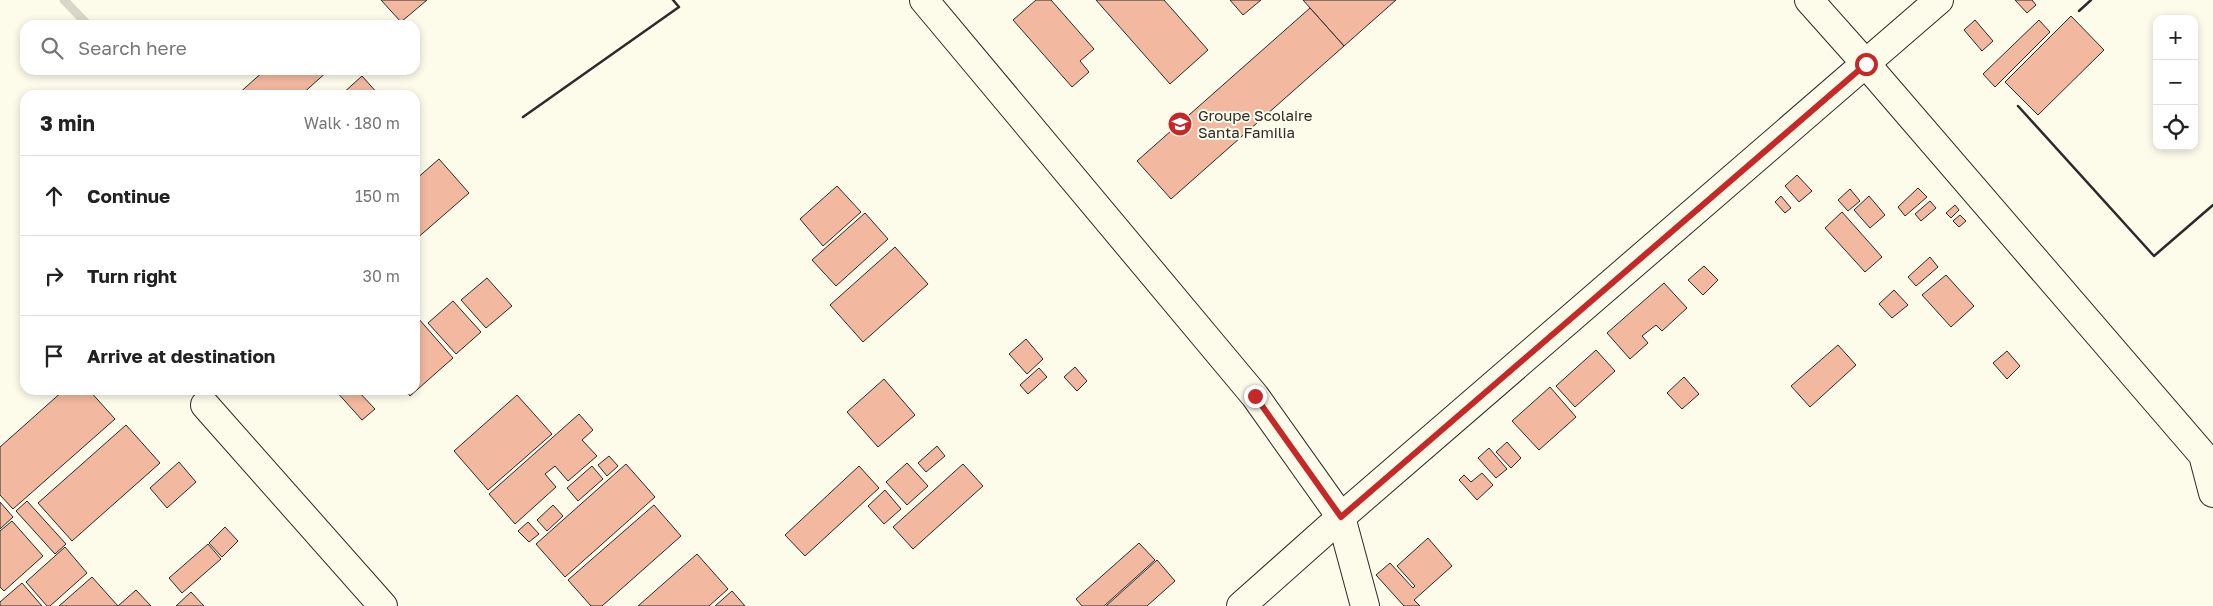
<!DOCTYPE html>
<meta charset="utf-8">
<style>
body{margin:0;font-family:"Golos Text",sans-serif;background:#f2f2f2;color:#222}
.controls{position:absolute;right:15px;top:15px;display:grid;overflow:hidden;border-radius:10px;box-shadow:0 2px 8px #0003}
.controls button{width:45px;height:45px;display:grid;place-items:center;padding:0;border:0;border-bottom:1px solid #e0e0e0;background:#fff;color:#222;font:25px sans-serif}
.stop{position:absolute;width:15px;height:15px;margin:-11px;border:4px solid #c62828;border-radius:50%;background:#fff}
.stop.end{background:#c62828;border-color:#fff;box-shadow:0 1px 5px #0008}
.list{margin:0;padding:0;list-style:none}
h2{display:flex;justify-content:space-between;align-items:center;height:65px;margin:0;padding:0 20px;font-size:21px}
h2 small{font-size:16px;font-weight:400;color:#767676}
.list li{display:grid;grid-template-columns:32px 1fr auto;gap:15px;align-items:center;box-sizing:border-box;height:80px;padding:0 20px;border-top:1px solid #e0e0e0}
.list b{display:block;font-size:19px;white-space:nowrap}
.list em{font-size:16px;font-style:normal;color:#767676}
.icon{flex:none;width:28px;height:28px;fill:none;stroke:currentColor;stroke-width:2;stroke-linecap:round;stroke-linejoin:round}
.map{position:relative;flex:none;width:2213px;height:606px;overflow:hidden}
.search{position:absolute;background:#fff;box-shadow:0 2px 8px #0003;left:20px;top:20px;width:400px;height:55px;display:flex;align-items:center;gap:12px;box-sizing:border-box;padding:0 18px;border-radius:15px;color:#767676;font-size:19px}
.panel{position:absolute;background:#fff;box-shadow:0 2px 8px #0003;left:20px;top:90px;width:400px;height:305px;border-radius:15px}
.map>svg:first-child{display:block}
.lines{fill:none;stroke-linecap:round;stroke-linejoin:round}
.stream{stroke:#d8d7c9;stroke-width:9}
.building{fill:#f2b8a0;stroke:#2b2b2b}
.minor-casing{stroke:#2b2b2b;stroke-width:30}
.minor{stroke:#fdfbea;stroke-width:28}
.wall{stroke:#2b2b2b;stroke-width:2.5}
.route{stroke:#c62828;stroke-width:6}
.labels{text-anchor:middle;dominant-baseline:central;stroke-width:4;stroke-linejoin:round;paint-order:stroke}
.poi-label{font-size:15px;fill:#2b2b2b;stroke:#fdfbea;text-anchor:start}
</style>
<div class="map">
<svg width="2213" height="606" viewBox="0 0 2213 606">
<rect width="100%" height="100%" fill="#fdfbea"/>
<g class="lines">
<path class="stream" d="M64,0L88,25"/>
</g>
<g class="building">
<path d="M381,0H427L401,22Z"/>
<path d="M1036,0H1051L1094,49L1080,61L1089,72L1072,87L1013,20Z"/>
<path d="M1096,0H1164L1208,50L1170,84Z"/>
<path d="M1230,0H1261L1243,15Z"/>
<path d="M1303,0H1396L1344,46Z"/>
<path d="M2015,0H2032L2036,5L2027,13Z"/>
<path d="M1310,8L1344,46L1171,199L1137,161Z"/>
<path d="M2071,16L2104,50L2038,115L2005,82Z"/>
<path d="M1975,20L1993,41L1982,51L1964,30Z"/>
<path d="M2039,20L2050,32L1995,87L1983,74Z"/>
<path d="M265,70H329L301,95H237Z"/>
<path d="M362,76L379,95H341Z"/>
<path d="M439,159L469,193L415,240V180Z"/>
<path d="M1797,175L1812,191L1799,202L1785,186Z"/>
<path d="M837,186L861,212L823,246L800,219Z"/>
<path d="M1918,188L1927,197L1905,216L1898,207Z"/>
<path d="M1850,189L1860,201L1848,211L1838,200Z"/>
<path d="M1781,196L1791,208L1785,213L1775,202Z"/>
<path d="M1869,196L1885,215L1870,228L1854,210Z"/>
<path d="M1930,201L1936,208L1921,221L1915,214Z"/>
<path d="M1955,205L1959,210L1951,218L1946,213Z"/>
<path d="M1842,212L1882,257L1865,272L1825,228Z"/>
<path d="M865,213L888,239L836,286L812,260Z"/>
<path d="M1960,215L1966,221L1959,227L1953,221Z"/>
<path d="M895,247L928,284L863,342L830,305Z"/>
<path d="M1930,257L1938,267L1916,286L1908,277Z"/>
<path d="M1704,266L1718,280L1703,295L1688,280Z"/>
<path d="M1946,275L1974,306L1951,327L1922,295Z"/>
<path d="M487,278L512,306L486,328L461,300Z"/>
<path d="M1664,283L1687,308L1662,331L1656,325L1642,336L1648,343L1630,359L1607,333Z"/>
<path d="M1894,290L1908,305L1892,318L1879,304Z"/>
<path d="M453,301L481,332L456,354L428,323Z"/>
<path d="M418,318L453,358L410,396L405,390H415V320Z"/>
<path d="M1026,339L1043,359L1027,374L1009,354Z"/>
<path d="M1838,345L1856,365L1810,407L1791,386Z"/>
<path d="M1596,350L1615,371L1575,407L1556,386Z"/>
<path d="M2007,351L2020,366L2007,379L1993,363Z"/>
<path d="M1075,367L1087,381L1077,391L1064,377Z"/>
<path d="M1039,368L1047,377L1028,394L1020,385Z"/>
<path d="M1684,377L1699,394L1682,409L1667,393Z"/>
<path d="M884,379L915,415L878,447L847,412Z"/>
<path d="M1550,387L1576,417L1539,450L1512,421Z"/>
<path d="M64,390H89L115,419L13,509L0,495V447Z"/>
<path d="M335,390H357L375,409L362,420Z"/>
<path d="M517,395L552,434L488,490L454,451Z"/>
<path d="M579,414L593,430L582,440L597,456L568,481L555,466L545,474L556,487L515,524L489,494Z"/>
<path d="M126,425L160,463L72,541L38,503Z"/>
<path d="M1507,442L1521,458L1511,468L1496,452Z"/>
<path d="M937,446L945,456L926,472L918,463Z"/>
<path d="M1489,448L1507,469L1496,478L1478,458Z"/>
<path d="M609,456L618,466L607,476L598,465Z"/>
<path d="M179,462L196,482L167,508L150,488Z"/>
<path d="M907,463L928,486L907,505L886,482Z"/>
<path d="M626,464L655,497L565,577L536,544Z"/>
<path d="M963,464L983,486L913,549L893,527Z"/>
<path d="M592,466L603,479L578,501L567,488Z"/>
<path d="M859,466L879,488L805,556L785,535Z"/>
<path d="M1482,473L1493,485L1477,500L1459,480L1464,475L1471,482Z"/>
<path d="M885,490L901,509L884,524L868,506Z"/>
<path d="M27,501L66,544L55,554L16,511Z"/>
<path d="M0,502L13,517L0,529Z"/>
<path d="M553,505L563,516L547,531L537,520Z"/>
<path d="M654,505L681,536L602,606H591L568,580Z"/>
<path d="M12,521L43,556L4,591L0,587V531Z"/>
<path d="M528,522L539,534L529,542L518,531Z"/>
<path d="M225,527L238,541L222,557L209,543Z"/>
<path d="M1428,538L1452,566L1414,600L1420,606H1404L1376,575L1390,563L1413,588L1415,586L1397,566Z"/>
<path d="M1139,543L1155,560L1104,606H1082L1076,599Z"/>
<path d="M208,544L221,559L182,593L169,578Z"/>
<path d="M65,547L87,573L50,606H47L26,582Z"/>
<path d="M697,554L728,589L709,606H638Z"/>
<path d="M1157,560L1175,581L1147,606H1106Z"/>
<path d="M92,577L118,606L136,590L151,606H59Z"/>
<path d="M22,583L42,606H0V602Z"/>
<path d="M732,591L745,606H715Z"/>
<path d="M191,592L204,606H176Z"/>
</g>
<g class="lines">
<defs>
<g id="minor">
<path d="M924,0L1255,396L1341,517L1365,606"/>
<path d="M1809,0L1866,64L2203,455L2213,493"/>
<path d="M205,405L383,606"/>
<path d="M1241,606L1341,517L1939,0"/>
</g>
</defs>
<use href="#minor" class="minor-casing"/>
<use href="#minor" class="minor"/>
<g class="wall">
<path d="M2079,11L2091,0"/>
<path d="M2018,106L2154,256L2213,205"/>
<path d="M523,117L679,7L673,0"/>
</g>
</g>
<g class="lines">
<path class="route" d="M1255,396L1341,517L1866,64"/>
</g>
<defs>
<symbol id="school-disc" viewBox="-11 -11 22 22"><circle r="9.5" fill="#c62828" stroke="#fdfbea"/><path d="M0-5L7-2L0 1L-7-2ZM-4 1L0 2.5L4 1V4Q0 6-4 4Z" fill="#fff"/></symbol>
</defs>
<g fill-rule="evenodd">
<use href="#school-disc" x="1166" y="110" width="28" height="28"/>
</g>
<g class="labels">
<g class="poi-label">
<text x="1198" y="115">Groupe Scolaire<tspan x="1198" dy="17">Santa Familia</tspan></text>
</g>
</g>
</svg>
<div class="controls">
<button>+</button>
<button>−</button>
<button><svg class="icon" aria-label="locate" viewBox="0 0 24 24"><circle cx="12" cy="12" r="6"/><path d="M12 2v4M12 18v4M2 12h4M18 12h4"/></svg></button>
</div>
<div class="stop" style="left:1866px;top:64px"></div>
<div class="stop end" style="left:1255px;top:396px"></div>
<div class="search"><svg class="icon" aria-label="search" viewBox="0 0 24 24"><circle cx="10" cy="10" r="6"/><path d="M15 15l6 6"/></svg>Search here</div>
<section class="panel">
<h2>3 min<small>Walk · 180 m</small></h2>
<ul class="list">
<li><svg class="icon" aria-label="ahead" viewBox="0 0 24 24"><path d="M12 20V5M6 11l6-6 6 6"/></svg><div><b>Continue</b></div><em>150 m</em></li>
<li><svg class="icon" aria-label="right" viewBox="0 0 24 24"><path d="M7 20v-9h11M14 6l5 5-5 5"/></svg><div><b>Turn right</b></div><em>30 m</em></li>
<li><svg class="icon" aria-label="arrive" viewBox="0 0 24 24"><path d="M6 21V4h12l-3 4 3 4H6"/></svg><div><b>Arrive at destination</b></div></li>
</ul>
</section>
</div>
